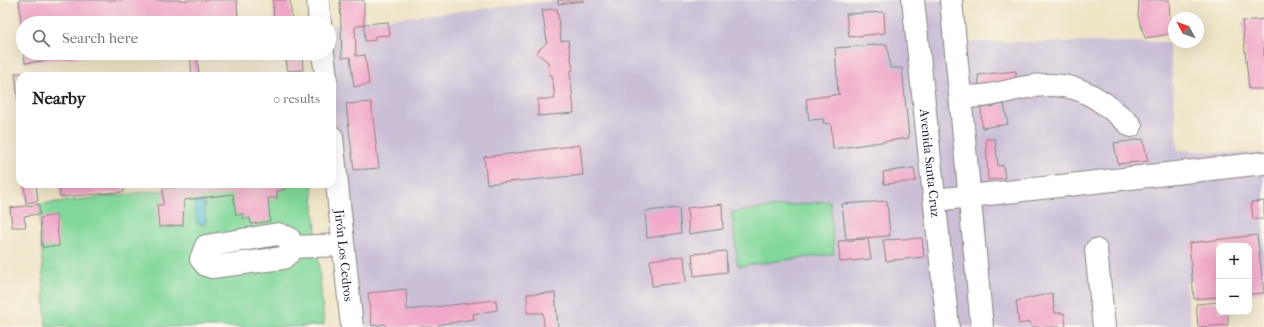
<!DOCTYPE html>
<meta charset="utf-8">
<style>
body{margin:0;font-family:"IM FELL French Canon",serif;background:#f6f6f6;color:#202124}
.controls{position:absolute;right:12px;bottom:12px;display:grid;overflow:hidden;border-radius:8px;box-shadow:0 4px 16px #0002}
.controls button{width:36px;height:36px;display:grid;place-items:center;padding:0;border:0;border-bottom:1px solid #e0e0e0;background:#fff;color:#202124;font:20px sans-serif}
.compass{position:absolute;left:1168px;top:12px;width:36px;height:36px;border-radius:50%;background:#fff;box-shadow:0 4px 16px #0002;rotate:311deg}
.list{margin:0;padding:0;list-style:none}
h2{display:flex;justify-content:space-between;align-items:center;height:52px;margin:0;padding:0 16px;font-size:17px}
h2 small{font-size:13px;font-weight:400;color:#757577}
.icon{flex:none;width:22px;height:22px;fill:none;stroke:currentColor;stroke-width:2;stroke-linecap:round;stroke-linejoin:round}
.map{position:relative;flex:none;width:1264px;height:327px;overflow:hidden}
.search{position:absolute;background:#fff;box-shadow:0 4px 16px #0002;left:16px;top:16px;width:320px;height:44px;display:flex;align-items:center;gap:10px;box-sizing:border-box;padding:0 14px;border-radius:22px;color:#757577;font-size:15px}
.panel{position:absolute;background:#fff;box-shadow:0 4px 16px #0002;left:16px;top:72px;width:320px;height:116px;border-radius:12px}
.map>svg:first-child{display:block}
.industrial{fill:#cabfd7}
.green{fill:#82d89b;stroke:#527d6b}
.water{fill:#55c0d0;stroke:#3c7186}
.building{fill:#f1a7c9}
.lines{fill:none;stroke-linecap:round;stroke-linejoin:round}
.minor-casing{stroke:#888380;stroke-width:24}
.minor{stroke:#fff;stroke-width:22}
.labels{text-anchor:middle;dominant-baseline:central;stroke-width:3.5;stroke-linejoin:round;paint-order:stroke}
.street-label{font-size:13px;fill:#22223b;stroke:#fbf7ec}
</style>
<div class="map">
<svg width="1264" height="327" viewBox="0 0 1264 327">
<rect width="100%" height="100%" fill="#fbf7ec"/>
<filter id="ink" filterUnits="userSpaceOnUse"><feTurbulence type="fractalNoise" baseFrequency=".025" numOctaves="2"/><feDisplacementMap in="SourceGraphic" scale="8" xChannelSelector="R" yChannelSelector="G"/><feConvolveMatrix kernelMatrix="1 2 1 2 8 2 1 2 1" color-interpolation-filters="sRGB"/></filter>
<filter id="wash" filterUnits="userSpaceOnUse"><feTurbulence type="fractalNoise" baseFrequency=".012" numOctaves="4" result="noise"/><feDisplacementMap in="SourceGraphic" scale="16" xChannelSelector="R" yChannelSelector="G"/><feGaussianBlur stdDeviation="0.9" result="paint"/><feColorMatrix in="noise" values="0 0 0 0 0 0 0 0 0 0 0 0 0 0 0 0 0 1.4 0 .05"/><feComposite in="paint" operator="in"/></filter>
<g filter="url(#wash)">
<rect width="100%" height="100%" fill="#eee4c6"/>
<path class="industrial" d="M565,0H964L963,42H1169L1178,150L1264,154V279L1249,280V246H1219V281L1186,282L1191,327H343L331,25Z"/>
<g class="green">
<path d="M219,184H312L324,325L297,327H46L39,204Z"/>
<path d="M830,201L834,254L738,266L732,212Z"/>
</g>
<path class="water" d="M194,202H204L206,224H197Z"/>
<g id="blocks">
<g class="building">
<path d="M19,0H237L238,23H23L22,31Z"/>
<path d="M273,0H290L292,21L300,20V23H274Z"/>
<path d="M340,0H364V24L388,22L390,35L375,36V40L365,41L364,24L355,27L356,56L365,55L369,84L354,87L350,57L342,58Z"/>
<path d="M558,0H584V1L558,4Z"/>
<path d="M1139,0H1169L1171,34L1145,38L1138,16Z"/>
<path d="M557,9L561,41L568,40L573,70L570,71L574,113L538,116V99H555L552,75H549L548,62L536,53L547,42L542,10Z"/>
<path d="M884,12L885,33L849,37L846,14Z"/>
<path d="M1264,19V89H1249L1242,21Z"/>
<path d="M887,44L890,68H902L909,138L833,149L831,124L823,123L824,119L809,120L806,99L840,94L838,93L835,48Z"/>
<path d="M24,53H108V54L25,63Z"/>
<path d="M190,53H197L199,76H192Z"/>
<path d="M285,55H302L303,70L288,71Z"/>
<path d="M1016,71V86L980,94L978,75Z"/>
<path d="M15,73H24V76H20V103H18Z"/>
<path d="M371,102L379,168L354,170L346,104Z"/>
<path d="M1004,104L1008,124L982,128L981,108Z"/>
<path d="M986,139H995L998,166L1003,165L1005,178L988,180Z"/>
<path d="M1143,139L1148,161L1118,164L1114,143Z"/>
<path d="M580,145L583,175L487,184L484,157Z"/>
<path d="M914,168L916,181L884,184L883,172Z"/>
<path d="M24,184H36L38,201L26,203Z"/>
<path d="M59,184H123L124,192L60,197Z"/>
<path d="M228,184H283L284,190L277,191V198H268L270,221L251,224L250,218L244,219L243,214L236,215L233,194L184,200L183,225L159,227L157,205H163V188Z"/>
<path d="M887,201L890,236L846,239L842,204Z"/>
<path d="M1264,201V219H1253L1251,202Z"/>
<path d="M39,204L40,214L24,216L26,227H12L10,208Z"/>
<path d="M722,204L723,229L689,234L687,208Z"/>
<path d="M679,208L681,233L647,238L645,211Z"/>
<path d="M56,215L59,246L42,247L40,218Z"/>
<path d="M1257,235L1264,293L1249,294V246H1219V297L1194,299L1189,243Z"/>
<path d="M922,238L924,257L886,261L883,240Z"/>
<path d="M868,239L871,259L840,262L838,241Z"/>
<path d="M726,251L727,272L694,276L692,254Z"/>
<path d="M684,256L686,282L652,286L650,260Z"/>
<path d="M406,289L407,310L496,300L497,310L473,314L474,319L438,325V327H386L385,324L372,326L368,293Z"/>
<path d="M555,293L558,327H544L543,313H527V294Z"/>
<path d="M1052,293L1055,313H1064L1066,327H1031L1030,322L1019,324L1016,301Z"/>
<path d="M1219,302V312H1228V325L1198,327L1196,304Z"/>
</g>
</g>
</g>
<g filter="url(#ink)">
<use href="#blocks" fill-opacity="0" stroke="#888380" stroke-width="1"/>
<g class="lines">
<defs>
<g id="minor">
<path d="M318,0L320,23"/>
<path id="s1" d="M913,0L948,327"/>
<path d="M951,0L982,327"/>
<path d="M323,53L326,76"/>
<path d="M961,96C984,98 999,93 1021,88C1072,78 1095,93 1131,126"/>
<path id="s2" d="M332,137L352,327"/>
<path d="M935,200L1264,163"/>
<path d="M278,234L289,238L292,247L289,253L283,258L212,267L206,265L201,259L206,246Z"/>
<path d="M292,247L343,245"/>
<path d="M1096,250L1104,327"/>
</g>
</defs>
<use href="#minor" class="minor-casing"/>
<use href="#minor" class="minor"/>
</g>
</g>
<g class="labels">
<g class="street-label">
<text stroke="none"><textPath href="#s1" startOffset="164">Avenida Santa Cruz</textPath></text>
<text stroke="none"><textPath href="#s2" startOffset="119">Jirón Los Cedros</textPath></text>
</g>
</g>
</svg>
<div class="controls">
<button>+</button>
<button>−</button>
</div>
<svg class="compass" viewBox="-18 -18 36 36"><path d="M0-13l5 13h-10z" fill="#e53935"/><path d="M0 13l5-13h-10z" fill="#757577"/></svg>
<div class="search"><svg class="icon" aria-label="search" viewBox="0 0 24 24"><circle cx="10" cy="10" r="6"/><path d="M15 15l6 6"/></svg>Search here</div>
<section class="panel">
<h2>Nearby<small>0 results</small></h2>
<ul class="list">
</ul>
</section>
</div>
